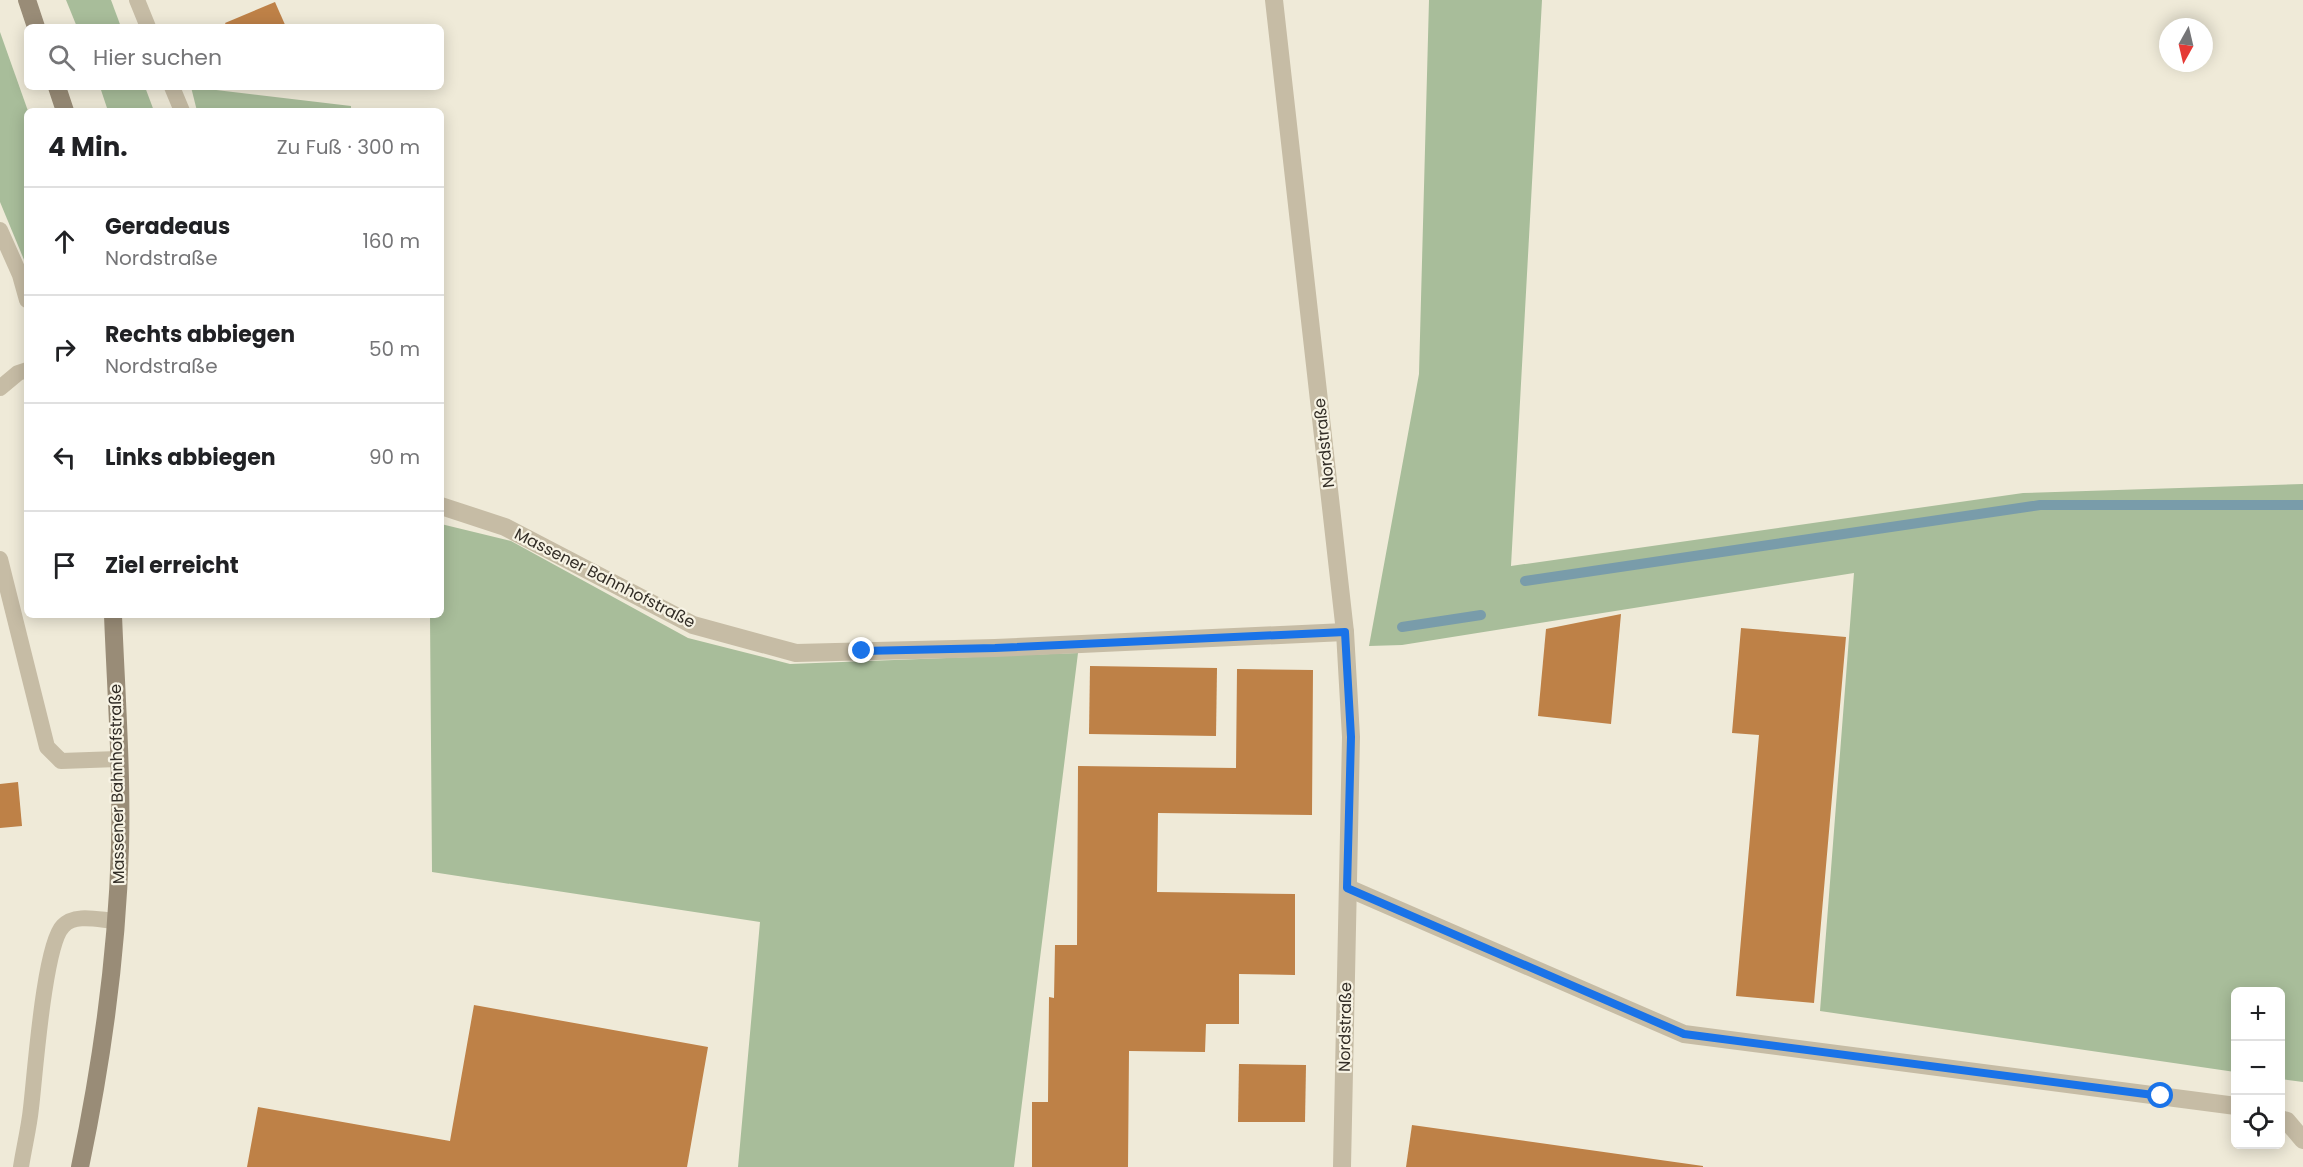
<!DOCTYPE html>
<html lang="de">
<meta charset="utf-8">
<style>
body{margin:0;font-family:Poppins,sans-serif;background:#f2f2f2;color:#202124}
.controls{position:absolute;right:18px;bottom:18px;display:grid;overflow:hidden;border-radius:9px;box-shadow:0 3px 15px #0003}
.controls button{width:54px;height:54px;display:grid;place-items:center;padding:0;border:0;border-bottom:2px solid #e0e0e0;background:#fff;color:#202124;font:30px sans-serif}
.compass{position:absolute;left:2159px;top:18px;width:54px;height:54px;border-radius:50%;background:#fff;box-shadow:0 3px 15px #0003;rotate:188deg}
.stop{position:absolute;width:18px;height:18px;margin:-14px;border:4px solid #1a73e8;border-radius:50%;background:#fff}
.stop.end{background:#1a73e8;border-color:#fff;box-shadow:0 2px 6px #0008}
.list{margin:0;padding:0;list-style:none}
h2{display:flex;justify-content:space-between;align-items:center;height:78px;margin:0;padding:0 24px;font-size:26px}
h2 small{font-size:20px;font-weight:400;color:#757577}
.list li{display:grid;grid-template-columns:39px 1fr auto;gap:18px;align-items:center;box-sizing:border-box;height:108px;padding:0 24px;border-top:2px solid #e0e0e0}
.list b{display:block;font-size:22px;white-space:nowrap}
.list p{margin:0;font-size:20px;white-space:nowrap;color:#757577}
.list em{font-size:20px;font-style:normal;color:#757577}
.icon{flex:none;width:33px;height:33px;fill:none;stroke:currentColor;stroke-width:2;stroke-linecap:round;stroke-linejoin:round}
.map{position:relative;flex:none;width:2303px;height:1167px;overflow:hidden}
.search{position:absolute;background:#fff;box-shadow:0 3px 15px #0003;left:24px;top:24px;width:420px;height:66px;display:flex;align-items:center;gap:15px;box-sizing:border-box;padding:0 21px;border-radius:9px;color:#757577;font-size:22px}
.panel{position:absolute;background:#fff;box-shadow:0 3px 15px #0003;left:24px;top:108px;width:420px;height:510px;border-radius:9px}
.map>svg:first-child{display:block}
.green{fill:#a8bd9a}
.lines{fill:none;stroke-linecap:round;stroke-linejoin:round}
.stream{stroke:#799caa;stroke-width:10}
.building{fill:#be8147}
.lane{stroke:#c6bca5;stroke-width:16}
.street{stroke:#c6bca5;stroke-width:18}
.secondary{stroke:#998c77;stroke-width:18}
.route{stroke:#1a73e8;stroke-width:8}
.labels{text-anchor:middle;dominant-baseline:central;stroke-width:4.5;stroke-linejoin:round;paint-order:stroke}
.street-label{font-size:16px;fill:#322d26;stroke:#f7f3e4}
</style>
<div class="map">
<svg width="2303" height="1167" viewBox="0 0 2303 1167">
<rect width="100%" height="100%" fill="#efead8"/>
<g class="green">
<path d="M66,0H111L121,27H77Z"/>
<path d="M1429,0H1542L1511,566L2023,493L2303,484V1082L2281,1079L2280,992H2236L2235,1072L1820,1011L1854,573L1402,645L1369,646L1419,374Z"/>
<path d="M0,32L28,111L27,267L0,202Z"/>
<path d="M100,87H145L154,111H108Z"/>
<path d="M191,87L351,106V111H197Z"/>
<path d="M441,524L511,541L688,638L790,664L1078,653L1014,1167H738L760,922L432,872L430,615H441Z"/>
</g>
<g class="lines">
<g class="stream">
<path d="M1525,581L2040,505H2303"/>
<path d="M1402,627L1481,615"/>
</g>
</g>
<g class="building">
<path d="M275,2L286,27H227L225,23Z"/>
<path d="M1621,614L1611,724L1538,716L1546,629Z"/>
<path d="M1741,628L1846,637L1814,1003L1736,996L1759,735L1732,733Z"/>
<path d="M1090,666L1217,668L1216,736L1089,734Z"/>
<path d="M1237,669L1313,670L1312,815L1158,813L1157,892L1295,894V975L1239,974V1024H1206L1205,1052L1129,1051L1128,1167H1032V1102H1048L1049,997L1054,998L1055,945H1077L1078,766L1236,768Z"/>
<path d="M18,782L22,826L0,828V784Z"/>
<path d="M474,1005L708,1047L687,1167H247L258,1107L450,1141Z"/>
<path d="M1239,1064L1306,1065L1305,1122H1238Z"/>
<path d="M1412,1125L1703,1166V1167H1406Z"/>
</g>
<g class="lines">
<g class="lane">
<path d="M137,0L148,27"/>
<path d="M172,87L182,111"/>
<path d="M0,230L20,275L27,300"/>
<path d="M0,388L18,373L27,370"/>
<path d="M0,559L47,747L61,761L118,759"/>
<path d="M21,1167C24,1147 29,1128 31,1108C35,1075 44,945 63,926C75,913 99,920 116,921"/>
</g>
<g class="street">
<path d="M1274,0L1345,632L1351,737L1342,1167"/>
<path d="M441,506L505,527L693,625L796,653L995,648L1345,632"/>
<path d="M1348,888L1684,1034L2236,1106"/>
<path d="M2280,1119L2287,1121L2303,1140"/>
</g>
<g class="secondary">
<path d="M27,0L36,27"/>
<path d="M57,87L65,111"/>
<path d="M80,1167C102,1062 117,955 120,847C122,770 116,692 113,615"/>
</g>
</g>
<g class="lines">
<path class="route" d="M862,651L995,648L1345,632L1351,737L1347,888L1684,1034L2161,1096"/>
</g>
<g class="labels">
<g class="street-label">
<text transform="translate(1324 443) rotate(-96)">Nordstraße</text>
<text transform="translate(605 578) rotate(27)">Massener Bahnhofstraße</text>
<text transform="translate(117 784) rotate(-91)">Massener Bahnhofstraße</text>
<text transform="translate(1345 1027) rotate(-89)">Nordstraße</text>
</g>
</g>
</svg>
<div class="controls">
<button>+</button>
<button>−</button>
<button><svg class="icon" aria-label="locate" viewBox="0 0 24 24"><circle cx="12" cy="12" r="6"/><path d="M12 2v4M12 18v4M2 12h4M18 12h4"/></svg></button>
</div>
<svg class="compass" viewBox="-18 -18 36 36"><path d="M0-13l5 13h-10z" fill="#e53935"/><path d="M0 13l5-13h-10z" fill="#757577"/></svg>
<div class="stop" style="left:2161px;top:1096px"></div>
<div class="stop end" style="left:862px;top:651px"></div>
<div class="search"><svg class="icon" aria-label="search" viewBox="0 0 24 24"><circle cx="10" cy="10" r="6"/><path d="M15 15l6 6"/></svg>Hier suchen</div>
<section class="panel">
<h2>4 Min.<small>Zu Fuß · 300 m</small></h2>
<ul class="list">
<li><svg class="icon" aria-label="ahead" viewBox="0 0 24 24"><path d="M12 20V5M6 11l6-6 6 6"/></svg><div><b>Geradeaus</b><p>Nordstraße</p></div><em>160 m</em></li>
<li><svg class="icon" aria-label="right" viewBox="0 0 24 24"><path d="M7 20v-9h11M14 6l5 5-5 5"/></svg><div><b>Rechts abbiegen</b><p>Nordstraße</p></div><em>50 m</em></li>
<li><svg class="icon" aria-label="left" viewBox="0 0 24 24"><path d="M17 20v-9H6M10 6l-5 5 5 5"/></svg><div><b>Links abbiegen</b></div><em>90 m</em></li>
<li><svg class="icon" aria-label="arrive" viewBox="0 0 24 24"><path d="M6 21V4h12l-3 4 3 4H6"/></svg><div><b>Ziel erreicht</b></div></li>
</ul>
</section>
</div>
